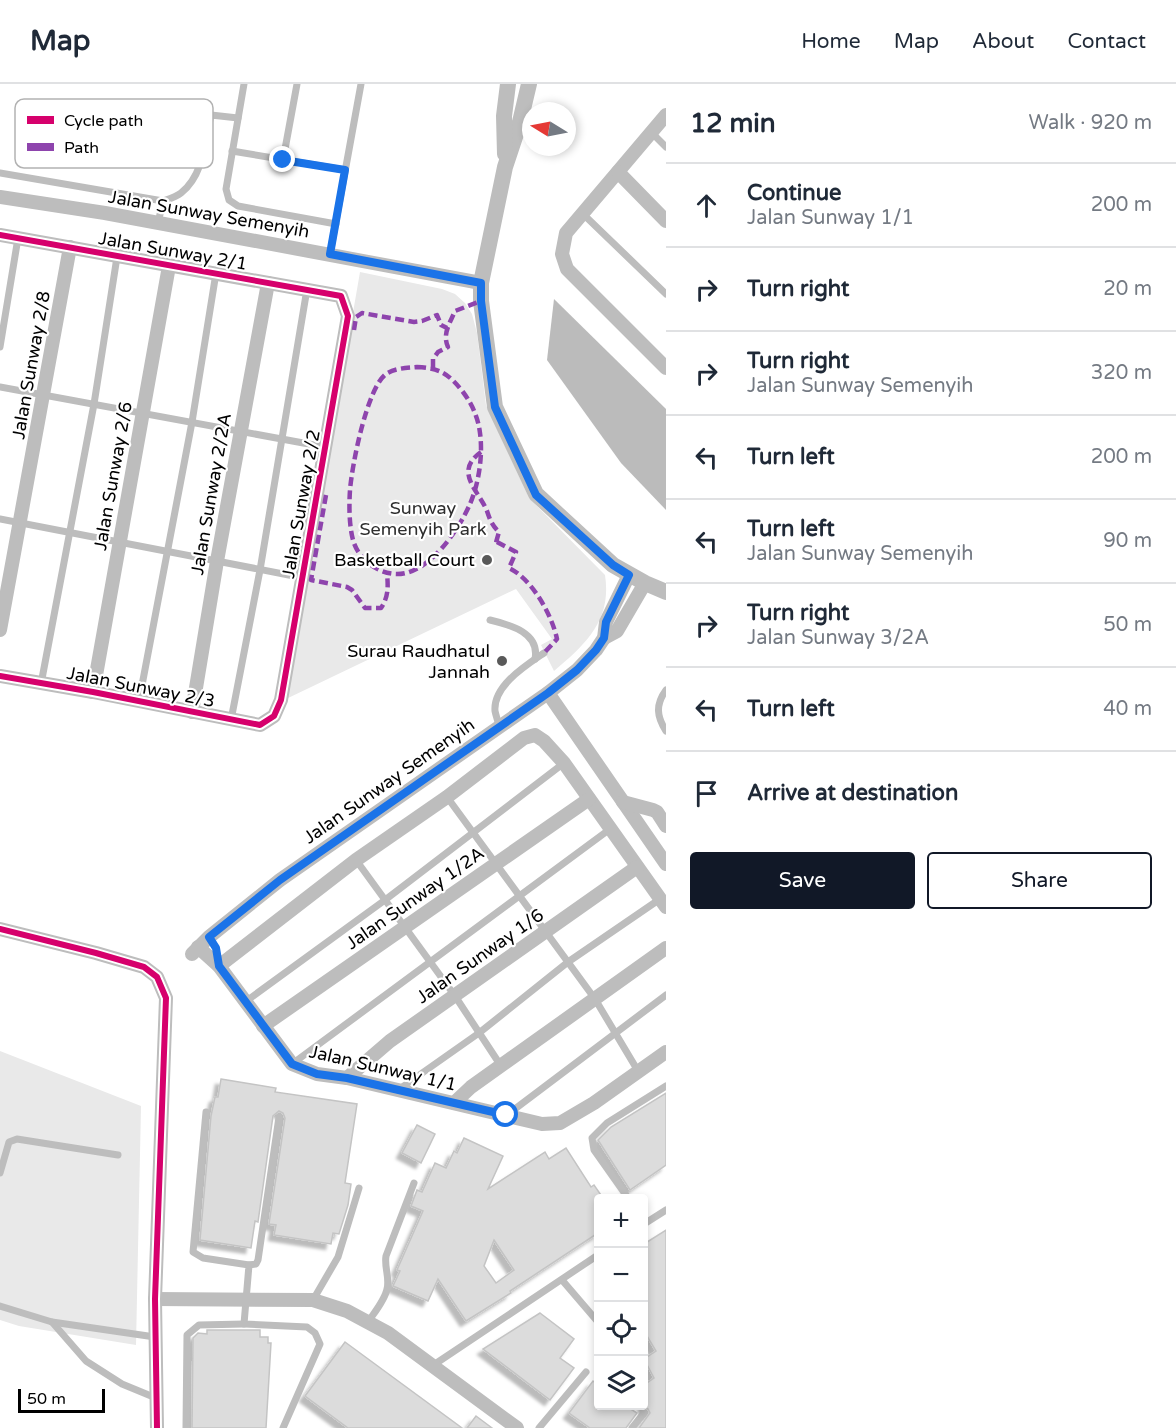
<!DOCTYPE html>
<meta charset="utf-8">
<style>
body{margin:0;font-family:"Varela Round",sans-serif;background:#f6f6f7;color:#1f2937}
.controls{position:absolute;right:18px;bottom:18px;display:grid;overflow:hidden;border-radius:6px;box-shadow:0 3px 9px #0003}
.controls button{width:54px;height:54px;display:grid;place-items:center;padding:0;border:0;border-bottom:2px solid #e0e1e3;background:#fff;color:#1f2937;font:30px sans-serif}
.compass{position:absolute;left:522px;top:18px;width:54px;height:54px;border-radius:50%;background:#fff;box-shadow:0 3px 9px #0003;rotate:280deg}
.scale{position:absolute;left:18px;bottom:15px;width:87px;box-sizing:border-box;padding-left:6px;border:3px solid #000;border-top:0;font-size:16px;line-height:21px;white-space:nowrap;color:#000;-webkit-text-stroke:4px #fff;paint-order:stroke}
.stop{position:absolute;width:18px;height:18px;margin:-14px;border:4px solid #1a73e8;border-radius:50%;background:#fff}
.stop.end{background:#1a73e8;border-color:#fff;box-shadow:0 2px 6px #0008}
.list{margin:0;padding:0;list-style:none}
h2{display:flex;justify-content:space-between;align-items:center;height:78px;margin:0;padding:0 24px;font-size:26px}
h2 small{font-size:20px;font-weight:400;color:#747a83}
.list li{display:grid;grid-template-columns:39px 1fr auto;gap:18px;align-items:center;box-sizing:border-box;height:84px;padding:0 24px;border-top:2px solid #e0e1e3}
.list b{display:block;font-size:22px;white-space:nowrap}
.list p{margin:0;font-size:20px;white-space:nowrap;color:#747a83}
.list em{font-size:20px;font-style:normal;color:#747a83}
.actions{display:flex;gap:12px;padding:18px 24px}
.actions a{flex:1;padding:14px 0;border:2px solid #111827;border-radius:6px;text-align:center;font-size:21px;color:#111827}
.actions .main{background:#111827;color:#fff}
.icon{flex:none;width:33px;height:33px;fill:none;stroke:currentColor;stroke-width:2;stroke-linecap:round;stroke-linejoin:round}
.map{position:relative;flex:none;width:666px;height:1344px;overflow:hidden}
header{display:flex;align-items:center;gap:36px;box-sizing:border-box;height:84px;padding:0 30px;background:#fff;border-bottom:2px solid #e0e1e3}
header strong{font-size:28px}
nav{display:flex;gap:33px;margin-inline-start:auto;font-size:21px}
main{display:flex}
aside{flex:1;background:#fff}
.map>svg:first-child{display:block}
.green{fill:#e9e9e9}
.water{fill:#bbb}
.building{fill:#dcdcdc;stroke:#c4c4c4;stroke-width:1.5;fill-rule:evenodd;filter:url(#shadow)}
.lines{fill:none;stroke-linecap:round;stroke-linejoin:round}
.service{stroke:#bdbdbd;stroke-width:7}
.minor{stroke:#bdbdbd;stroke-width:14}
.tertiary{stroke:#bdbdbd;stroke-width:16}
.quiet{stroke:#8e44ad;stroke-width:4.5;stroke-dasharray:9 4.5;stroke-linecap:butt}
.cycleway-casing{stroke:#fff;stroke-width:10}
.cycleway{stroke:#d6006c;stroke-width:6}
.route{stroke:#1a73e8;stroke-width:8}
.poi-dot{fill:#595959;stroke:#fff;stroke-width:2}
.labels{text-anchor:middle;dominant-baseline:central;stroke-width:4.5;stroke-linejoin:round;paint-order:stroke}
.street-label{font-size:18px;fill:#000;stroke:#fff}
.park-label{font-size:18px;fill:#2e2e2e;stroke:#fff}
.poi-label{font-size:18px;fill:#000;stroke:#fff;text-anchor:end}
.key{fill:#fff;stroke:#b2b2b2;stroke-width:1.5}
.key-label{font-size:16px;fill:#000}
</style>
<header>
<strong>Map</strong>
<nav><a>Home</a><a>Map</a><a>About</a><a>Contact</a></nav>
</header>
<main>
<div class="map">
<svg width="666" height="1344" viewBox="0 0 666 1344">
<defs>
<filter id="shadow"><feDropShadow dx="-5.5" dy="5.5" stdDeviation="1.5" flood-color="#0004"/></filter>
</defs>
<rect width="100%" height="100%" fill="#fff"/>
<g class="green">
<path d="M360,188L442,205L455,210L465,219L472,230L477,249L486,321L529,414L605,491C612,536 586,560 554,587L541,561L552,555L516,505L286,615Z"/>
<path d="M0,967L141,1022L136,1261L19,1242L0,1236Z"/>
</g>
<path class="water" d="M554,215L666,325V426L621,379L547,276Z"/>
<g class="building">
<path d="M221,995L276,1004L275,1008L357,1020L345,1099L351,1100L348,1121L339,1150L333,1149L331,1160L274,1151L276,1141L269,1140L285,1034L283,1029L279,1027L273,1032L258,1138L255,1137L251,1164L200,1156L211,1032L215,1013H218Z"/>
<path d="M666,1009V1081L630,1106L598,1056L611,1043Z"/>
<path d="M417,1041L435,1050L421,1079L402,1069Z"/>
<path d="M464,1054L503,1072L488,1105L545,1068L549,1075L566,1064L591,1103L594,1101L603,1114H598V1149L510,1207L511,1209L466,1237L438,1195L428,1217L393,1202L400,1187L397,1186L423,1127L411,1122L417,1106L422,1108L435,1079L446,1084L454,1067L457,1069ZM494,1156L514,1186L496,1199L484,1182Z"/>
<path d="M666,1146V1344H639L650,1329L648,1325L644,1324V1301L654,1294L644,1275L656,1267L644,1247V1160Z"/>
<path d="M540,1229L574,1255L560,1274L574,1284L550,1316L483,1265Z"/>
<path d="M207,1246H260V1253H268V1259H271L266,1344H192L193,1254L198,1249L207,1250Z"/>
<path d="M345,1258L462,1344H348L305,1312Z"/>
<path d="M593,1297L598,1301V1322H626L637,1329L626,1344H590L569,1329Z"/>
<path d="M476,1332L492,1344H467Z"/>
</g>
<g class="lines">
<g class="service">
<path d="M244,0L226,105L229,116L238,122L336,140"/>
<path d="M651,48L666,63"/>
<path d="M232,67L345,86"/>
<path d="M283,76L297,0"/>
<path d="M0,89L163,117C169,115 176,113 181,109C204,91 205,57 211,31L238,34"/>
<path d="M582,129L666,210"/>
<path d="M158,139L163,117"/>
<path d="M330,170L361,0"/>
<path d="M0,263L18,154"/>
<path d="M0,303L325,363"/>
<path d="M0,435L304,494"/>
<path d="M490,536C511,541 540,549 535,575"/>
<path d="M41,600L94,320L117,173"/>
<path d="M666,606C655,621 657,633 666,647"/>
<path d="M139,617L192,338L216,189"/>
<path d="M231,636L260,486L307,205"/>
<path d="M499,642C498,637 496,632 495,627C493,602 525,582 544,569"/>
<path d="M447,713L595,915L638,987"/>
<path d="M356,776L455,912L501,982"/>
<path d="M245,918L385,816L564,679"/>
<path d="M292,980L610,745"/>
<path d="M398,1006L479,949L568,878L660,815"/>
<path d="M206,1028L193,1168L203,1174L249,1181L244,1240L307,1243L315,1249L320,1260L283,1344"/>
<path d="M507,1031L666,911"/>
<path d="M0,1089L9,1058L17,1055L118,1071"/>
<path d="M628,1114L594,1066L592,1054L607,1039L666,1002"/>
<path d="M644,1140L666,1126"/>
<path d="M249,1181L256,1180L258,1176L279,1033"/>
<path d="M562,1196L598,1238"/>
<path d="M313,1216L338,1173L359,1104"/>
<path d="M0,1222L52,1238L86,1277L122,1300L156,1314"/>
<path d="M52,1238L155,1253"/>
<path d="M368,1238C374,1229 385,1216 387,1205C390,1194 384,1183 386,1172L414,1099"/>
<path d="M432,1282L598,1171"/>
<path d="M644,1290L646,1293"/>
<path d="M186,1344L187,1251L199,1241L244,1240"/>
<path d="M539,1344L586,1288"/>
<path d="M632,1344L644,1329"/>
</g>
<g class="minor">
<path d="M666,31L566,149L562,170L567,185L666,284"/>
<path d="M618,88L666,137"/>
<path d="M0,113L105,129L481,199"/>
<path d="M0,151L341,212L348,232L281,616L274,632L260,641L93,608L0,592"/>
<path d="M0,546L70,163"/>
<path d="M604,554L617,547L645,499"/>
<path d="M93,608L169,182"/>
<path d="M548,609L666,780"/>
<path d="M192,628L217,477L268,199"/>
<path d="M623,718L653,726L657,728L666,742"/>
<path d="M0,845L96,869L144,883L157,893L166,914L155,1215L157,1344"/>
<path d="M198,863L219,882L292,980L317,990L347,994L542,1040L560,1039L594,1019L666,968"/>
<path d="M192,870L209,853L280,796L548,609L577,586L596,566L604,554L606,538L629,491"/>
<path d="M219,882L356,776L447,713L524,654L535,651L544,657L564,679L666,823"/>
<path d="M263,942L589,715"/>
<path d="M347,994L390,957L637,783"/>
<path d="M454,1019L471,1003L666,864"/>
<path d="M155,1215L313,1216L347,1227L388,1249L517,1344"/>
</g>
<g class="tertiary">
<path d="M529,0L520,38L505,83L481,199V217L495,323L536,410L613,481L645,499L666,508"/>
<path d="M505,70L504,32L508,0"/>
</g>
<g class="quiet">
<path d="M354,246L356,233L362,229L414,238L422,237L437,231L441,241L447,244"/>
<path d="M417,283C440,284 449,290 463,308C472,320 478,333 480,349C483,371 479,399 470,420C458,447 429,490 397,490C378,490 358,475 353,456C349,441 349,421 350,406C352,381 367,304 386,290C395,284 407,284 417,283Z"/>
<path d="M433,284V275L438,268L448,263C442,250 450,239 455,227L481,217"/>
<path d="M481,368C453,388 479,407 487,427C490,436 492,441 499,448L495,462"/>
<path d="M326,411L311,496L347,503L352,506L365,524H381C389,512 388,502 387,489"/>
<path d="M497,458L516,468L509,484C532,495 552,531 557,555L544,569"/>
</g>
<defs>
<g id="cycleway">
<path d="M0,151L341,212L348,232L281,616L274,632L260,641L93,608L0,592"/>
<path d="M0,845L96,869L144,883L157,893L166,914L155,1215L157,1344"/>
</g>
</defs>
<use href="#cycleway" class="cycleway-casing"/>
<use href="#cycleway" class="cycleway"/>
</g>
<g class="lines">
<path class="route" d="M283,76L345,86L330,170L481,199V217L495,323L536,411L613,481L629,491L606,538L604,554L596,566L577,586L548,609L280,796L209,853L216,864L219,882L292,980L317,990L347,994L506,1031"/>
</g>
<g class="poi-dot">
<circle cx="487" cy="476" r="6"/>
<circle cx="502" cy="577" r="6"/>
</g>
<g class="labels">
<g class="street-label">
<text transform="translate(209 130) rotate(10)">Jalan Sunway Semenyih</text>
<text transform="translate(173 167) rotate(10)">Jalan Sunway 2/1</text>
<text transform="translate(31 281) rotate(-80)">Jalan Sunway 2/8</text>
<text transform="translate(113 392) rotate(-80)">Jalan Sunway 2/6</text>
<text transform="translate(211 410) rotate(-80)">Jalan Sunway 2/2A</text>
<text transform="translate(301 420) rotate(-80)">Jalan Sunway 2/2</text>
<text transform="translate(141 603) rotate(11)">Jalan Sunway 2/3</text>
<text transform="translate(389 697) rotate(-35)">Jalan Sunway Semenyih</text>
<text transform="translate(415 814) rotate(-35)">Jalan Sunway 1/2A</text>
<text transform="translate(480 872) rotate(-35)">Jalan Sunway 1/6</text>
<text transform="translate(383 984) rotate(13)">Jalan Sunway 1/1</text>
</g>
<g class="park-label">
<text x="423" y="424">Sunway<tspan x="423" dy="21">Semenyih Park</tspan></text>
</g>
<g class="poi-label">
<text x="475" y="476">Basketball Court</text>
<text x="490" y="567">Surau Raudhatul<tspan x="490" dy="21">Jannah</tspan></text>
</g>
</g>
<rect x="15" y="15" width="198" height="69" rx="9" class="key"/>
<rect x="27" y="32" width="27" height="8" fill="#d6006c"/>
<rect x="27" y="59" width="27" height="8" fill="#8e44ad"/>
<g class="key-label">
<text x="64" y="42">Cycle path</text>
<text x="64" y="69">Path</text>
</g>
</svg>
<div class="controls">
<button>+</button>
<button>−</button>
<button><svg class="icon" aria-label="locate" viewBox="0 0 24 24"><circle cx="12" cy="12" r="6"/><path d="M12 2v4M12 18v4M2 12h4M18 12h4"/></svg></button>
<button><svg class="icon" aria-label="layers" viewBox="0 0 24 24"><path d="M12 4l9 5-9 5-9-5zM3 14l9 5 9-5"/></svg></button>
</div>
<svg class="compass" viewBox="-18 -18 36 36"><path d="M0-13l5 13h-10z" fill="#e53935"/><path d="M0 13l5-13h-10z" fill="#747a83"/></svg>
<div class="scale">50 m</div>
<div class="stop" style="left:506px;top:1031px"></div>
<div class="stop end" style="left:283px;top:76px"></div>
</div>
<aside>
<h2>12 min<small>Walk · 920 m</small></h2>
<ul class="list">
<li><svg class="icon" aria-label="ahead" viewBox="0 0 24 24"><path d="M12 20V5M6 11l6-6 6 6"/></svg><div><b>Continue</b><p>Jalan Sunway 1/1</p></div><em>200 m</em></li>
<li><svg class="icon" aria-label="right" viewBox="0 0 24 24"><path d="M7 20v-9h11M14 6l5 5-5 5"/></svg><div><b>Turn right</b></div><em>20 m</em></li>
<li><svg class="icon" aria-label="right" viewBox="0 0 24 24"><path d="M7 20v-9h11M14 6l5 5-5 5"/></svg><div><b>Turn right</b><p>Jalan Sunway Semenyih</p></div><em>320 m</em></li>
<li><svg class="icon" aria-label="left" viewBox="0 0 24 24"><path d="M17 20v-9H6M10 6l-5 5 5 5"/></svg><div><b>Turn left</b></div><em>200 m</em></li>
<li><svg class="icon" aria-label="left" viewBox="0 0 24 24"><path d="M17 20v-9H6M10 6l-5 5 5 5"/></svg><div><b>Turn left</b><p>Jalan Sunway Semenyih</p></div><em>90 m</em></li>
<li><svg class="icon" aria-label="right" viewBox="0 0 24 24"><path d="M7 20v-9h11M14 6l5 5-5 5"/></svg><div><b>Turn right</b><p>Jalan Sunway 3/2A</p></div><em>50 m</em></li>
<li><svg class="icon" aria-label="left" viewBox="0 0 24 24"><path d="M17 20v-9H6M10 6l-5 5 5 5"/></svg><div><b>Turn left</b></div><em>40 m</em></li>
<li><svg class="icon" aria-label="arrive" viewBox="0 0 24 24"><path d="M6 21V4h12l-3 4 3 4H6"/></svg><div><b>Arrive at destination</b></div></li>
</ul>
<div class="actions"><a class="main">Save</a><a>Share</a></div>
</aside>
</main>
